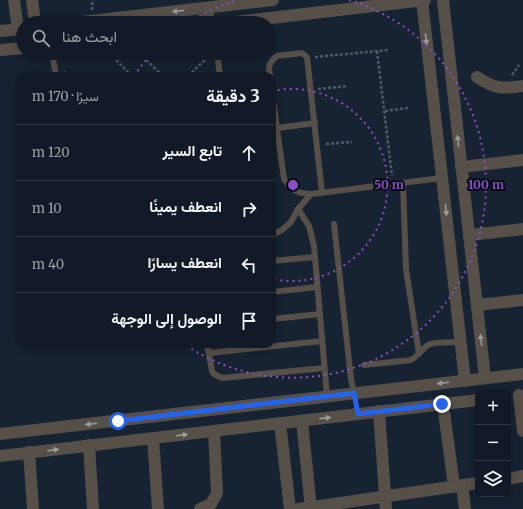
<!DOCTYPE html>
<html lang="ar">
<meta charset="utf-8">
<style>
body{margin:0;font-family:Merriweather,Vazirmatn,serif;background:#1e2732;color:#f1f3f6;direction:rtl}
.controls{position:absolute;right:12px;bottom:12px;display:grid;overflow:hidden;border-radius:8px;box-shadow:0 2px 10px #0003}
.controls button{width:36px;height:36px;display:grid;place-items:center;padding:0;border:0;border-bottom:1px solid #303843;background:#111a26;color:#f1f3f6;font:20px sans-serif}
.stop{position:absolute;width:12px;height:12px;margin:-9px;border:3px solid #2563eb;border-radius:50%;background:#fff}
.stop.end{background:#2563eb;border-color:#fff;box-shadow:0 1px 4px #0008}
.list{margin:0;padding:0;list-style:none}
h2{display:flex;justify-content:space-between;align-items:center;height:52px;margin:0;padding:0 16px;font-size:17px}
h2 small{font-size:13px;font-weight:400;color:#9ca1a7}
.list li{display:grid;grid-template-columns:26px 1fr auto;gap:12px;align-items:center;box-sizing:border-box;height:56px;padding:0 16px;border-top:1px solid #303843}
.list b{display:block;font-size:15px;white-space:nowrap}
.list em{font-size:13px;font-style:normal;color:#9ca1a7}
.icon{flex:none;width:22px;height:22px;fill:none;stroke:currentColor;stroke-width:2;stroke-linecap:round;stroke-linejoin:round}
.map{position:relative;flex:none;width:523px;height:509px;overflow:hidden;direction:ltr}
.search{position:absolute;background:#111a26;box-shadow:0 2px 10px #0003;left:16px;top:16px;width:260px;height:44px;display:flex;align-items:center;gap:10px;box-sizing:border-box;padding:0 14px;border-radius:22px;color:#9ca1a7;font-size:15px}
.panel{position:absolute;background:#111a26;box-shadow:0 2px 10px #0003;left:16px;top:72px;width:260px;height:276px;border-radius:12px;direction:rtl}
.map>svg:first-child{display:block}
.lines{fill:none;stroke-linecap:round;stroke-linejoin:round}
.path{stroke:#505b68;stroke-width:2.5;stroke-dasharray:3 2;stroke-linecap:butt}
.lane{stroke:#565048;stroke-width:6}
.street{stroke:#565048;stroke-width:12}
.oneway{fill:#989a9c}
.route{stroke:#2563eb;stroke-width:5}
.ring{fill:none;stroke:#8c4ec6;stroke-width:2;stroke-dasharray:2 4}
.centre{fill:#8c4ec6;stroke:#070c13;stroke-width:2}
.ring-label{font-size:12px;text-anchor:middle;font-weight:bold;fill:#8c4ec6;stroke:#070c13;stroke-width:4;stroke-linejoin:round;paint-order:stroke}
</style>
<div class="map">
<svg width="523" height="509" viewBox="0 0 523 509">
<rect width="100%" height="100%" fill="#172332"/>
<g class="lines">
<g class="path">
<path d="M92,10V4L94,0"/>
<path d="M377,51L392,176"/>
<path d="M109,53L132,76"/>
<path d="M139,53L163,76"/>
<path d="M315,57L388,50"/>
<path d="M64,72L70,76"/>
<path d="M512,75L519,65"/>
<path d="M188,76L208,57"/>
<path d="M318,89L347,86"/>
<path d="M385,111L408,108"/>
<path d="M326,144L352,142"/>
</g>
<g class="lane">
<path d="M52,53L56,76"/>
<path d="M217,53L220,76"/>
<path d="M270,76C268,67 269,62 277,56L302,53L307,57L322,193"/>
<path d="M272,93L284,179C291,190 299,194 311,194"/>
<path d="M277,128L315,123"/>
<path d="M403,183L406,269L419,354"/>
<path d="M298,209L309,226L314,246L327,396"/>
<path d="M334,224L351,379L354,393"/>
<path d="M272,235L282,230L291,222L298,209L311,194L442,178"/>
<path d="M272,261L315,257"/>
<path d="M272,292L317,287"/>
<path d="M272,319L320,314"/>
<path d="M207,344L212,371L214,374L222,378L324,368"/>
<path d="M209,353L322,341"/>
<path d="M364,365L411,360C418,356 422,349 428,345C437,341 451,343 461,342"/>
</g>
<g class="street">
<path d="M14,0L18,29"/>
<path d="M32,0L35,23"/>
<path d="M422,0L465,381"/>
<path d="M443,0L485,378"/>
<path d="M207,8L209,23"/>
<path d="M73,23L273,0"/>
<path d="M227,23L425,0"/>
<path d="M0,31L23,29"/>
<path d="M0,50L23,48"/>
<path d="M477,77C495,89 502,89 523,86"/>
<path d="M461,167L523,160"/>
<path d="M469,235L523,229"/>
<path d="M477,305L523,300"/>
<path d="M519,395L523,431"/>
<path d="M443,404L454,486"/>
<path d="M379,411L386,509"/>
<path d="M302,421L311,509"/>
<path d="M280,423L290,509"/>
<path d="M0,434L523,374"/>
<path d="M153,438L158,509"/>
<path d="M89,445L93,509"/>
<path d="M29,452L33,509"/>
<path d="M0,456L478,400"/>
<path d="M508,479L523,476"/>
<path d="M462,485L465,509"/>
<path d="M200,509L211,504L217,493L214,431"/>
<path d="M299,509L478,483"/>
</g>
</g>
<defs><path id="oneway-solid" d="M-6-.8H1V-3.2L6.5 0L1 3.2V.8H-6Z"/></defs>
<g class="oneway">
<use href="#oneway-solid" transform="translate(178 11) rotate(174)"/>
<use href="#oneway-solid" transform="translate(426 39) rotate(83)"/>
<use href="#oneway-solid" transform="translate(458 141) rotate(-96)"/>
<use href="#oneway-solid" transform="translate(446 210) rotate(84)"/>
<use href="#oneway-solid" transform="translate(481 340) rotate(-96)"/>
<use href="#oneway-solid" transform="translate(443 383) rotate(173)"/>
<use href="#oneway-solid" transform="translate(325 418) rotate(-7)"/>
<use href="#oneway-solid" transform="translate(91 424) rotate(173)"/>
<use href="#oneway-solid" transform="translate(182 435) rotate(-7)"/>
<use href="#oneway-solid" transform="translate(53 450) rotate(-7)"/>
</g>
<g class="lines">
<path class="route" d="M118,421L354,393L358,414L442,404"/>
</g>
<g class="ring">
<path d="M272 91A96 96 0 1 1 272 279"/>
<path d="M134 76A193 193 0 0 1 152 53M189 22A193 193 0 0 1 237 0M349 0A193 193 0 1 1 184 344"/>
</g>
<circle cx="293" cy="185" r="6" class="centre"/>
<g class="ring-label">
<text x="389" y="189">50 m</text>
<text x="486" y="189">100 m</text>
</g>
</svg>
<div class="controls">
<button>+</button>
<button>−</button>
<button><svg class="icon" aria-label="layers" viewBox="0 0 24 24"><path d="M12 4l9 5-9 5-9-5zM3 14l9 5 9-5"/></svg></button>
</div>
<div class="stop" style="left:118px;top:421px"></div>
<div class="stop end" style="left:442px;top:404px"></div>
<div class="search"><svg class="icon" aria-label="search" viewBox="0 0 24 24"><circle cx="10" cy="10" r="6"/><path d="M15 15l6 6"/></svg>ابحث هنا</div>
<section class="panel">
<h2>3 دقيقة<small>سيرًا · 170 m</small></h2>
<ul class="list">
<li><svg class="icon" aria-label="ahead" viewBox="0 0 24 24"><path d="M12 20V5M6 11l6-6 6 6"/></svg><div><b>تابع السير</b></div><em>120 m</em></li>
<li><svg class="icon" aria-label="right" viewBox="0 0 24 24"><path d="M7 20v-9h11M14 6l5 5-5 5"/></svg><div><b>انعطف يمينًا</b></div><em>10 m</em></li>
<li><svg class="icon" aria-label="left" viewBox="0 0 24 24"><path d="M17 20v-9H6M10 6l-5 5 5 5"/></svg><div><b>انعطف يسارًا</b></div><em>40 m</em></li>
<li><svg class="icon" aria-label="arrive" viewBox="0 0 24 24"><path d="M6 21V4h12l-3 4 3 4H6"/></svg><div><b>الوصول إلى الوجهة</b></div></li>
</ul>
</section>
</div>
